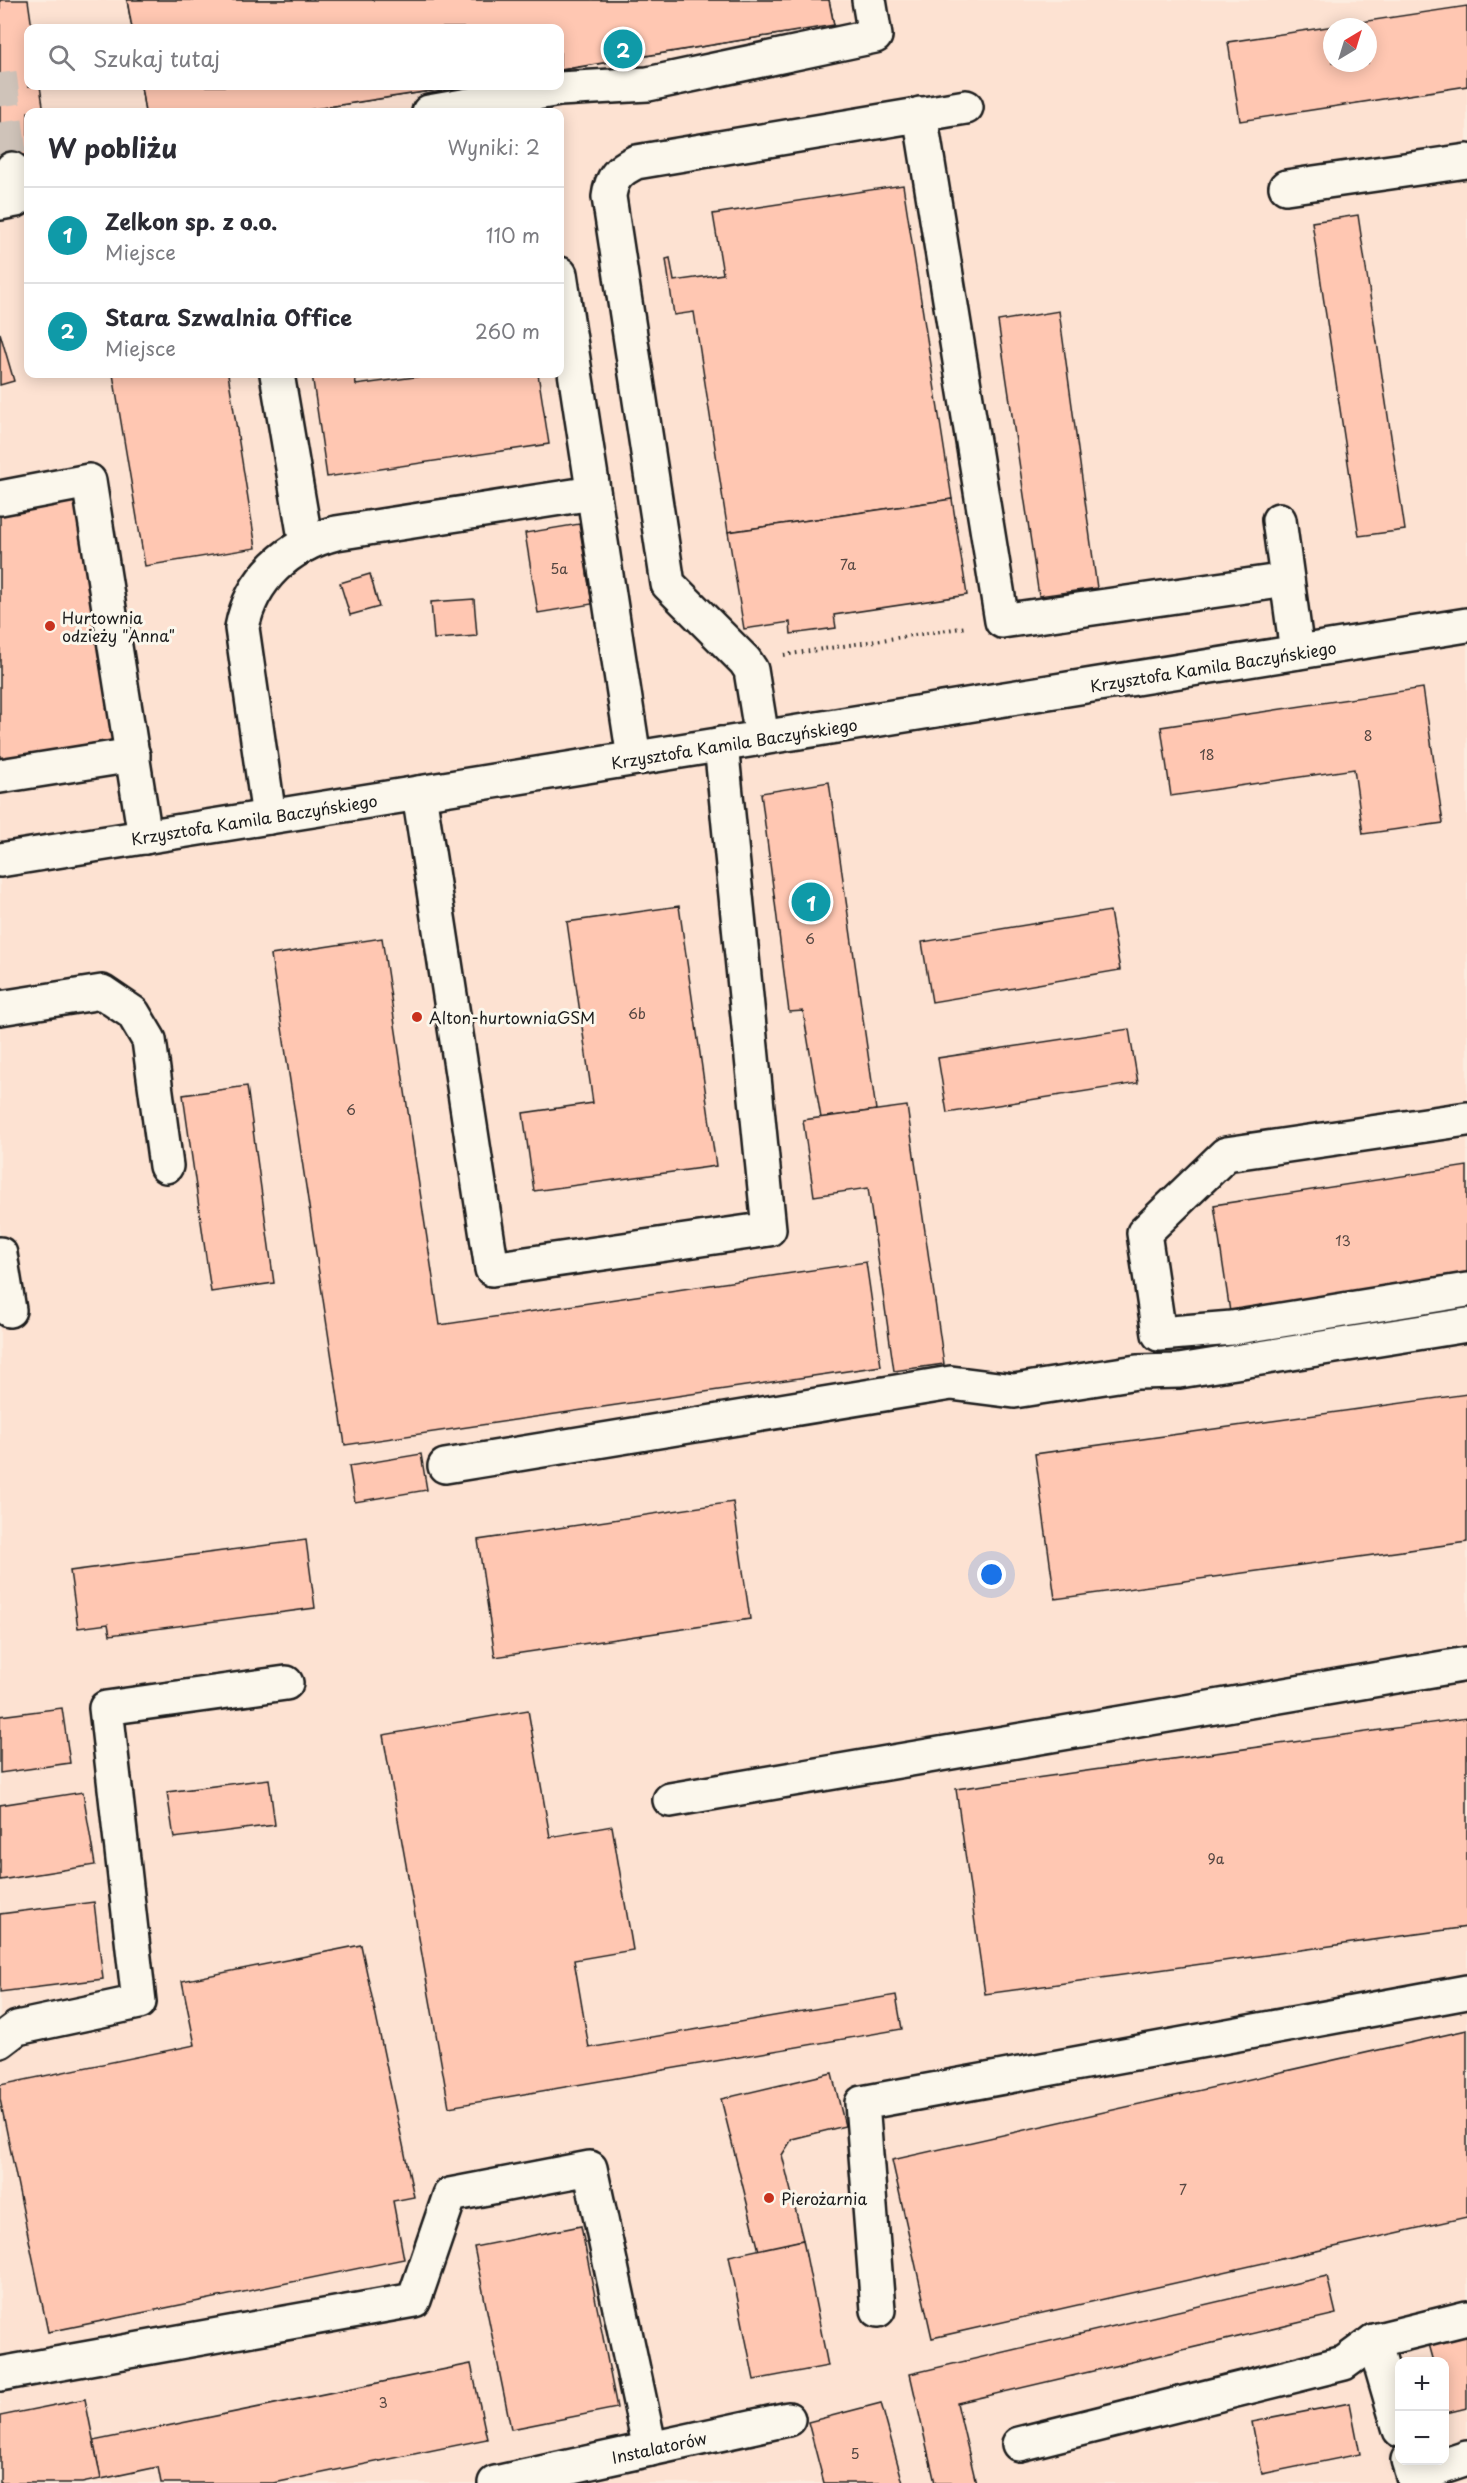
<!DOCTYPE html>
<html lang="pl">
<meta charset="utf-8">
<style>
body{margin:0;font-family:"Playpen Sans",sans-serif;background:#f7f7f7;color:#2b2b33}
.controls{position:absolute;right:18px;bottom:18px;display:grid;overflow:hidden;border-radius:12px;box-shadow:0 3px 15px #0003}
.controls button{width:54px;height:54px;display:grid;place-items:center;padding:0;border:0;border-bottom:2px solid #e1e1e2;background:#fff;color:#2b2b33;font:30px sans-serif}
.compass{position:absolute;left:1323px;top:18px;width:54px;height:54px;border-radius:50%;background:#fff;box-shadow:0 3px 15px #0003;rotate:38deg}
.you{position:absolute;left:992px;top:1575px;width:21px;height:21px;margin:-15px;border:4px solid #fff;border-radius:50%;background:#1a73e8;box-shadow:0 0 0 9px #1a73e833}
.badge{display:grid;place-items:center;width:39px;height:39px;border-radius:50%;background:#c8321e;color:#fff;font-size:20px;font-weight:700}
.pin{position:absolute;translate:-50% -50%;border:3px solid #fff;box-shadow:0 2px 6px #0006}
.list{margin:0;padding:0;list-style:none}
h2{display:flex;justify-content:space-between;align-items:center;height:78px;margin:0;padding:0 24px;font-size:26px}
h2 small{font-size:20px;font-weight:400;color:#7c7c81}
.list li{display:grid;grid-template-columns:39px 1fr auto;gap:18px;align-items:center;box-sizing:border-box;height:96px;padding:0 24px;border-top:2px solid #e1e1e2}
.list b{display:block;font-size:22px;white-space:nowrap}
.list p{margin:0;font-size:20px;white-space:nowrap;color:#7c7c81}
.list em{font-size:20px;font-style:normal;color:#7c7c81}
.icon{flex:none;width:33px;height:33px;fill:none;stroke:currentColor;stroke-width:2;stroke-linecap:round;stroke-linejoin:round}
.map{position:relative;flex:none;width:1467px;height:2483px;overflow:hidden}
.search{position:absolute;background:#fff;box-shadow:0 3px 15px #0003;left:24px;top:24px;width:540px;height:66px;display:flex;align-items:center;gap:15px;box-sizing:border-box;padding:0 21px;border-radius:12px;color:#7c7c81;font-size:22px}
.panel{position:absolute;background:#fff;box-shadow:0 3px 15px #0003;left:24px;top:108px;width:540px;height:270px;border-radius:12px}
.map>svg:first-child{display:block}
.built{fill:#fde2d2;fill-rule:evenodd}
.building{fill:#ffc7b2;stroke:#1c1c1c;stroke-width:1.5;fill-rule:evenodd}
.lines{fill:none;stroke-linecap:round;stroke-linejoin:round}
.minor-tunnel{stroke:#cfc3b9;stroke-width:33;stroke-dasharray:33 16;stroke-linecap:butt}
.minor-casing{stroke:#1c1c1c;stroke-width:38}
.path{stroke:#1c1c1c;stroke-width:4;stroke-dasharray:1.5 4.5;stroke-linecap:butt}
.minor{stroke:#fbf7ec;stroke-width:33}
.poi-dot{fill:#c8321e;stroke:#fbf7ec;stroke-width:2}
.labels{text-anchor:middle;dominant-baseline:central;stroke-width:6;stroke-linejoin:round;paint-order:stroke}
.number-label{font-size:14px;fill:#554742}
.poi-label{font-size:16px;fill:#1c1c1c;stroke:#fbf7ec;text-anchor:start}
.street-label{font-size:16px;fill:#1c1c1c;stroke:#fbf7ec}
</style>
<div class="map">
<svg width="1467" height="2483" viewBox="0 0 1467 2483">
<rect width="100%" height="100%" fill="#fcede0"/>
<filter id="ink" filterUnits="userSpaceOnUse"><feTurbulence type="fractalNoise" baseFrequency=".0167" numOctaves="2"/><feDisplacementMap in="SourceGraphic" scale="12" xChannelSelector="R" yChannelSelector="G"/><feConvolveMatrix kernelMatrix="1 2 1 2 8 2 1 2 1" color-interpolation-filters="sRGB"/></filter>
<g filter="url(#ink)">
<path class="built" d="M0,0H1467V2483H0ZM1332,27H1368V63H1332ZM28,28H560V86H28ZM28,112H560V374H28ZM1400,2362H1444V2460H1400Z"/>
<g class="building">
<path d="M0,0H28L32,28H28V86H40L44,112H28V166L0,171Z"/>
<path d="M127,0H829L834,25L560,70V28H132Z"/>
<path d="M127,0H829L834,25L560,70V28H132Z"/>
<path d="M1467,6V86L1240,121L1228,42ZM1332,27H1368V63H1332Z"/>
<path d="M141,86H462L295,112H145Z"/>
<path d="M141,86H462L295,112H145Z"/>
<path d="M903,185L952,499L728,532L694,312L674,315L666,259L670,258L674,281L723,274L713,214Z"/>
<path d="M1358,215L1405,530L1359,536L1312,222Z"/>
<path d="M1059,311L1097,588L1039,596L998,321Z"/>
<path d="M0,333L14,381L0,385Z"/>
<path d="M113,374H228L256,548L145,566Z"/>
<path d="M312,374H355L356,385L437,374H538L549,444L327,477Z"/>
<path d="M78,499L119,739L0,759V513Z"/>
<path d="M952,499L967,595L834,615L836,628L791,634L790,622L744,629L728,532Z"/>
<path d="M579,524L592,604L538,613L525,533Z"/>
<path d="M370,574L379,607L350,615L340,583Z"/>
<path d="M474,599L477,636L434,639L431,602Z"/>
<path d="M1423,688L1443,823L1363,834L1354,769L1171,796L1161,727Z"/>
<path d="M829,782L876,1110L821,1118L803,1011L789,1012L761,793Z"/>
<path d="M679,906L716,1166L534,1191L523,1113L593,1103L567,922Z"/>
<path d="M1110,911L1120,970L932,1002L922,942Z"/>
<path d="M382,938L440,1325L866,1262L881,1366L345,1445L271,955Z"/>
<path d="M1129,1029L1138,1083L947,1113L938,1058Z"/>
<path d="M247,1086L274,1283L211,1292L183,1095Z"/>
<path d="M907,1106L944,1364L894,1371L868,1188L814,1196L803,1120Z"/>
<path d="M1467,1166V1275L1230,1312L1214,1205Z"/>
<path d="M1467,1394V1542L1055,1599L1035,1454Z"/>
<path d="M421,1454L427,1490L355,1502L349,1466Z"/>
<path d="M733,1502L750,1619L495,1657L478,1540Z"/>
<path d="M306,1540L315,1608L110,1635L108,1624L78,1628L70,1571Z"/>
<path d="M62,1708L70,1763L0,1773V1716Z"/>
<path d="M528,1710L550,1837L612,1826L633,1950L574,1960L589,2048L896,1995L902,2029L449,2107L383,1735Z"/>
<path d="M1467,1718V1927L985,1994L956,1789Z"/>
<path d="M269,1779L275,1825L174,1838L167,1792Z"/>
<path d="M83,1792L95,1865L0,1880V1805Z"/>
<path d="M94,1902L103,1979L0,1992V1914Z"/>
<path d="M361,1945L414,2197L393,2201L404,2259L48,2332L0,2099V2085L195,2045L182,1981Z"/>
<path d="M1467,2030V2217L932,2338L892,2160Z"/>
<path d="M832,2073L845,2126L792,2139L782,2155L803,2240L759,2251L721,2099Z"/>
<path d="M581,2226L617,2408L511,2429L474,2247Z"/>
<path d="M803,2240L828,2366L754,2380L729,2256Z"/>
<path d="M1327,2276L1336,2314L957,2403L976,2483H935L910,2374Z"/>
<path d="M1467,2335V2408L1446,2413L1444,2362H1434L1429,2344Z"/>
<path d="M471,2364L487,2439L274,2483H161L158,2467L101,2479L93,2441Z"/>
<path d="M85,2399L101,2479L82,2483H0V2416Z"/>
<path d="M881,2403L903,2483H824L808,2422Z"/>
<path d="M1350,2403L1360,2454L1262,2474L1252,2422Z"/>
</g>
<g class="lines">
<path class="minor-tunnel" d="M0,73L12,169"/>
<defs>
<g id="minor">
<path d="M429,112L559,89L648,84L875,36L869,0"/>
<path d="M920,114L1002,621L1287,580"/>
<path d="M1286,187L1467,161"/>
<path d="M0,203L16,200L12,169"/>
<path d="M560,274L634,758"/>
<path d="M277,374L306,544"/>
<path d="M0,498L89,481L145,837"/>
<path d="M1279,520L1297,652"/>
<path d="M762,738L751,670L745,661L668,584L609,197C611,178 619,170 636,162L966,107"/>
<path d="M0,776L133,755"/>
<path d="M419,793L492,1269L769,1229L721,744"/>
<path d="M269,817L242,628C251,579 289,545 336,533L593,493"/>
<path d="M0,860L1467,625"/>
<path d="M0,1008L102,992L133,1013L149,1040L166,1166"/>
<path d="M1467,1119L1226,1154L1144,1233L1159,1334L1232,1328L1467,1290"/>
<path d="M0,1254L9,1310"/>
<path d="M445,1466L951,1383L1014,1391L1137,1372L1179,1371L1467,1325"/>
<path d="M670,1800L1467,1664"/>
<path d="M0,2041L17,2028L139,2002L106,1708L286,1683"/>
<path d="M878,2310L862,2103L1467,1992"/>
<path d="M1374,2341L1400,2430"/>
<path d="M0,2374L414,2300L450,2195L590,2168L650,2449"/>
<path d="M1019,2444L1344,2363L1374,2341L1467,2318"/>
<path d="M1408,2460L1413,2476L1467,2458"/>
<path d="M495,2483L788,2419"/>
</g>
</defs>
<use href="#minor" class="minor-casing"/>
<path class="path" d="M784,655L967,627"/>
<use href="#minor" class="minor"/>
</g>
</g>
<g class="poi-dot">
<circle cx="50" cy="626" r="6"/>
<circle cx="417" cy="1017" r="6"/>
<circle cx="769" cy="2198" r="6"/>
</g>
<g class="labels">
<g class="number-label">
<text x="848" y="564">7a</text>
<text x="559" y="568">5a</text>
<text x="1368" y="735">8</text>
<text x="1207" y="754">18</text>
<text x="810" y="938">6</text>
<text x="637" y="1013">6b</text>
<text x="351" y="1109">6</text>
<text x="1343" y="1240">13</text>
<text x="1216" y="1858">9a</text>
<text x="1183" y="2189">7</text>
<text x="383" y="2402">3</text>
<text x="855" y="2453">5</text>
</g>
<g class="poi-label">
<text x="62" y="617">Hurtownia<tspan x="62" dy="18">odzieży "Anna"</tspan></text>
<text x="429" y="1017">Alton-hurtowniaGSM</text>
<text x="781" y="2198">Pierożarnia</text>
</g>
<g class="street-label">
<text transform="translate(1213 666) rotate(-9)">Krzysztofa Kamila Baczyńskiego</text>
<text transform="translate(734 743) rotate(-9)">Krzysztofa Kamila Baczyńskiego</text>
<text transform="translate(254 819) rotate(-9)">Krzysztofa Kamila Baczyńskiego</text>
<text transform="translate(659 2447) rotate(-12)">Instalatorów</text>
</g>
</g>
</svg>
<div class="controls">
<button>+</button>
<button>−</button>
</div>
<svg class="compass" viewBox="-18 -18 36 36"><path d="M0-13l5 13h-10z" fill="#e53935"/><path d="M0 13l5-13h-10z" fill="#7c7c81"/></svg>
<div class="you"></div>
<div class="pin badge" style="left:811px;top:902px;background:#0f9aa8">1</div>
<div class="pin badge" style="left:623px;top:49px;background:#0f9aa8">2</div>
<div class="search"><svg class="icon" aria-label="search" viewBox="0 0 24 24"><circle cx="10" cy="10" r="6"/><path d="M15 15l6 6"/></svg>Szukaj tutaj</div>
<section class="panel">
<h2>W pobliżu<small>Wyniki: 2</small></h2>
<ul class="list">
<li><span class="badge" style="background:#0f9aa8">1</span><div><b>Zelkon sp. z o.o.</b><p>Miejsce</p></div><em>110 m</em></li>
<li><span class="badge" style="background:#0f9aa8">2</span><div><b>Stara Szwalnia Office</b><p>Miejsce</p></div><em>260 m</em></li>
</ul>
</section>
</div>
